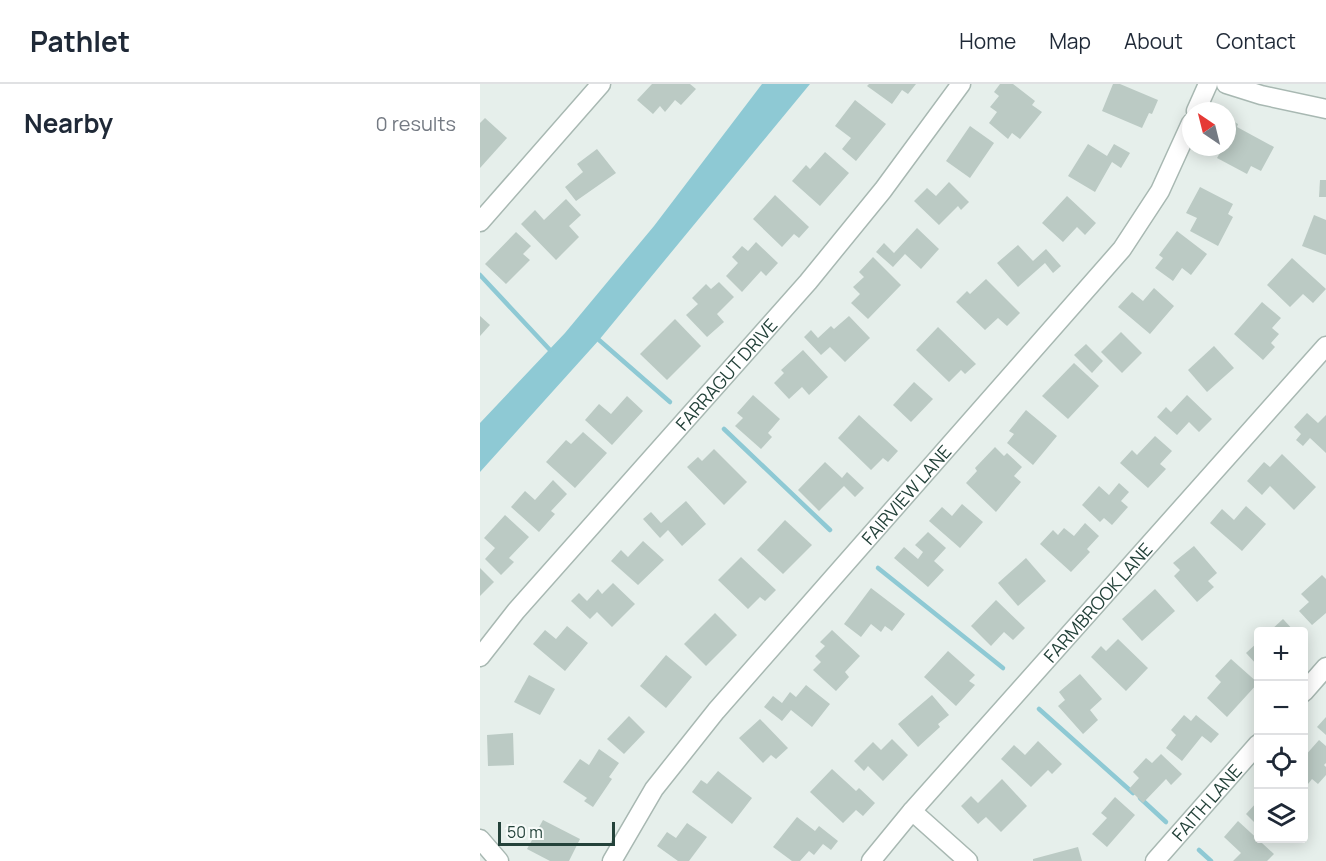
<!DOCTYPE html>
<meta charset="utf-8">
<style>
body{margin:0;font-family:Manrope,sans-serif;background:#f2f2f3;color:#1f2937}
.controls{position:absolute;right:18px;bottom:18px;display:grid;overflow:hidden;border-radius:6px;box-shadow:0 3px 15px #0003}
.controls button{width:54px;height:54px;display:grid;place-items:center;padding:0;border:0;border-bottom:2px solid #e0e1e3;background:#fff;color:#1f2937;font:30px sans-serif}
.compass{position:absolute;left:702px;top:18px;width:54px;height:54px;border-radius:50%;background:#fff;box-shadow:0 3px 15px #0003;rotate:325deg}
.scale{position:absolute;left:18px;bottom:15px;width:117px;box-sizing:border-box;padding-left:6px;border:3px solid #24423a;border-top:0;font-size:16px;line-height:21px;white-space:nowrap;color:#24423a;-webkit-text-stroke:4px #f7fbf9;paint-order:stroke}
.list{margin:0;padding:0;list-style:none}
h2{display:flex;justify-content:space-between;align-items:center;height:78px;margin:0;padding:0 24px;font-size:26px}
h2 small{font-size:20px;font-weight:400;color:#747a83}
.icon{flex:none;width:33px;height:33px;fill:none;stroke:currentColor;stroke-width:2;stroke-linecap:round;stroke-linejoin:round}
.map{position:relative;flex:none;width:846px;height:777px;overflow:hidden}
header{display:flex;align-items:center;gap:36px;box-sizing:border-box;height:84px;padding:0 30px;background:#fff;border-bottom:2px solid #e0e1e3}
header strong{font-size:28px}
nav{display:flex;gap:33px;margin-inline-start:auto;font-size:21px}
main{display:flex}
aside{flex:1;background:#fff}
.map>svg:first-child{display:block}
.water{fill:#8ec9d4}
.lines{fill:none;stroke-linecap:round;stroke-linejoin:round}
.stream{stroke:#8ec9d4;stroke-width:4.5}
.building{fill:#bbcac4}
.street-casing{stroke:#a8b8b2;stroke-width:21}
.street{stroke:#fff;stroke-width:18}
.labels{text-anchor:middle;dominant-baseline:central;stroke-width:6;stroke-linejoin:round;paint-order:stroke}
.street-label{font-size:18px;fill:#24423a;stroke:#f7fbf9}
</style>
<header>
<strong>Pathlet</strong>
<nav><a>Home</a><a>Map</a><a>About</a><a>Contact</a></nav>
</header>
<main>
<aside>
<h2>Nearby<small>0 results</small></h2>
<ul class="list">
</ul>
</aside>
<div class="map">
<svg width="846" height="777" viewBox="0 0 846 777">
<rect width="100%" height="100%" fill="#e6efeb"/>
<path class="water" d="M282,0H330L119,256L0,388V339L85,249L174,142Z"/>
<g class="lines">
<g class="stream">
<path d="M0,191L70,266"/>
<path d="M119,256L190,318"/>
<path d="M244,345L350,446"/>
<path d="M398,484L523,584"/>
<path d="M559,625L653,709"/>
<path d="M660,714L686,738"/>
<path d="M719,766L731,777"/>
</g>
</g>
<g class="building">
<path d="M172,0H210L216,5L201,21L195,16L185,28L180,22L173,30L157,16Z"/>
<path d="M389,0H436L428,10L422,6L412,20L387,2Z"/>
<path d="M520,0H533L555,17L552,21L562,28L540,55L532,49L528,55L509,39L517,28L510,23L519,12L514,8Z"/>
<path d="M633,0H640L678,16L672,30L669,29L662,44L622,27Z"/>
<path d="M375,16L406,40L376,77L362,65L371,54L355,42Z"/>
<path d="M5,34L27,54L0,84V39Z"/>
<path d="M747,34L758,40L757,43L794,63L781,87L771,82L767,90L737,74L741,67L733,63H747Z"/>
<path d="M490,42L514,59L490,94L466,77Z"/>
<path d="M608,60L627,72L634,60L650,69L641,84L632,78L615,108L588,92Z"/>
<path d="M117,65L136,89L96,117L85,103L103,88L97,80Z"/>
<path d="M345,68L369,89L340,122L312,97L326,81L330,85Z"/>
<path d="M840,96H846V113H839Z"/>
<path d="M469,98L489,118L481,126L478,122L459,141L434,117L447,104L456,112Z"/>
<path d="M720,103L753,120L748,130L753,133L738,162L710,147L717,134L706,129Z"/>
<path d="M295,111L329,143L319,154L314,150L302,163L273,135Z"/>
<path d="M587,112L616,139L605,151L597,143L583,158L562,139Z"/>
<path d="M86,115L101,131L89,142L99,153L76,176L41,140L55,126L64,136Z"/>
<path d="M834,131L846,136V171L822,162Z"/>
<path d="M437,144L459,165L441,185L425,170L413,183L396,168L404,159L414,169Z"/>
<path d="M697,147L727,170L711,191L702,184L693,197L675,184L683,174L679,171Z"/>
<path d="M36,148L51,162L43,170L50,176L26,200L5,180Z"/>
<path d="M276,158L298,179L286,192L281,187L262,208L246,192L258,179L252,173L262,162L268,167Z"/>
<path d="M538,161L553,177L566,165L581,182L573,189L565,179L538,203L517,179Z"/>
<path d="M393,173L421,201L388,235L371,219L380,210L373,203L384,193L379,188Z"/>
<path d="M812,174L846,205L833,219L823,210L810,223L787,201Z"/>
<path d="M506,195L540,229L527,242L518,234L505,246L476,218L487,207L490,210Z"/>
<path d="M239,198L254,213L237,230L244,238L227,253L206,231L218,220L212,214L226,200L231,205Z"/>
<path d="M674,204L694,222L670,250L638,223L652,208L663,217Z"/>
<path d="M782,218L801,234L792,244L799,250L791,259L795,263L783,276L754,250Z"/>
<path d="M0,232L10,241L0,252Z"/>
<path d="M369,232L390,254L365,278L350,263L341,271L324,253L331,246L338,254L351,242L354,245Z"/>
<path d="M195,235L221,262L187,296L160,270Z"/>
<path d="M458,243L496,280L485,290L481,286L469,298L436,266Z"/>
<path d="M641,248L662,269L642,289L621,268Z"/>
<path d="M606,260L623,277L612,289L594,271Z"/>
<path d="M734,262L754,284L727,308L708,286Z"/>
<path d="M323,266L348,293L329,311L322,303L309,315L294,299L304,289L301,286Z"/>
<path d="M594,279L619,302L588,335L562,312Z"/>
<path d="M434,298L453,315L431,338L413,321Z"/>
<path d="M273,311L300,335L288,349L292,353L281,365L255,342L263,334L257,329Z"/>
<path d="M707,311L732,335L719,348L709,338L697,351L677,333L686,323L691,328Z"/>
<path d="M147,312L163,327L132,361L105,336L119,320L131,330Z"/>
<path d="M546,326L577,352L553,381L527,359L534,350L529,347Z"/>
<path d="M827,329L838,339L846,331V369L830,354L823,362L816,356L821,350L814,343Z"/>
<path d="M379,331L418,367L408,378L403,374L391,386L358,354Z"/>
<path d="M103,348L127,369L95,404L66,378L86,356L91,360Z"/>
<path d="M675,352L692,367L680,380L686,385L668,404L640,379L652,366L657,371Z"/>
<path d="M515,363L524,372L527,369L542,383L534,392L541,398L516,428L486,399L497,387L495,384Z"/>
<path d="M234,365L267,398L244,421L207,383L218,373L222,377Z"/>
<path d="M802,370L836,403L814,426L790,402L782,411L767,397L784,378L790,383Z"/>
<path d="M345,378L362,394L367,388L384,404L375,413L364,402L339,427L318,406Z"/>
<path d="M73,396L87,410L71,427L75,430L59,448L31,423L45,407L55,416Z"/>
<path d="M639,399L649,408L641,417L648,423L632,441L624,434L620,438L602,421L619,402L629,411Z"/>
<path d="M206,417L226,440L202,462L188,446L180,454L163,435L171,428L181,439Z"/>
<path d="M482,420L503,438L480,464L449,437L462,423L472,432Z"/>
<path d="M766,422L786,440L762,467L730,439L742,425L754,436Z"/>
<path d="M25,431L49,453L29,474L34,478L21,491L5,475L15,464L4,454Z"/>
<path d="M305,436L332,461L303,490L277,466Z"/>
<path d="M605,439L619,452L607,465L610,468L591,488L560,460L573,446L578,451L584,444L594,452Z"/>
<path d="M448,448L466,464L454,477L464,486L448,503L414,474L424,463L438,475L443,468L435,461Z"/>
<path d="M163,457L184,476L158,501L131,477L141,466L148,473Z"/>
<path d="M714,462L737,489L728,497L734,503L717,518L694,492L700,486L693,479Z"/>
<path d="M261,473L296,506L285,517L280,513L268,525L238,496Z"/>
<path d="M546,474L566,497L538,522L518,499Z"/>
<path d="M0,484L14,498L0,512Z"/>
<path d="M842,491L846,495V529L832,541L819,527L829,518L821,510Z"/>
<path d="M133,499L155,520L132,543L117,528L110,535L91,517L99,509L107,517L118,505L122,510Z"/>
<path d="M391,504L425,530L412,547L405,542L401,548L391,540L381,553L364,540Z"/>
<path d="M675,505L695,527L662,557L642,535Z"/>
<path d="M516,516L545,544L533,556L524,548L511,562L491,542Z"/>
<path d="M235,529L257,551L226,582L204,560Z"/>
<path d="M803,535L815,548H789Z"/>
<path d="M87,542L108,559L85,587L53,560L65,546L76,555Z"/>
<path d="M352,546L380,572L365,588L369,593L356,607L333,586L341,578L335,572L345,562L340,558Z"/>
<path d="M638,555L668,584L646,607L611,573L621,562L626,567Z"/>
<path d="M778,558V582L766,569Z"/>
<path d="M468,567L495,591L489,597L495,601L476,622L444,593Z"/>
<path d="M186,571L212,593L186,624L160,602Z"/>
<path d="M751,575L778,599L747,633L727,614L741,598L735,592Z"/>
<path d="M600,590L622,615L610,626L618,636L603,650L578,622L585,616L579,608Z"/>
<path d="M49,591L75,605L60,631L34,618Z"/>
<path d="M326,601L350,620L332,643L311,626L302,637L284,623L293,612L302,619L310,608L316,613Z"/>
<path d="M452,611L469,631L458,640L460,643L438,663L418,640Z"/>
<path d="M704,631L711,637L716,631L739,650L731,659L722,652L702,677L686,664L696,651L691,646Z"/>
<path d="M149,632L165,648L144,670L127,655Z"/>
<path d="M846,633V651L837,643Z"/>
<path d="M280,635L308,664L296,675L291,671L283,679L259,654Z"/>
<path d="M33,649L34,681L8,682L7,651Z"/>
<path d="M412,655L428,671L403,697L388,682L384,687L374,677L393,658L401,666Z"/>
<path d="M839,656L846,662V679L844,681L846,683V691L838,700L832,695L824,705V673Z"/>
<path d="M558,657L582,680L572,690L568,686L551,703L521,675L534,661L545,671Z"/>
<path d="M119,665L139,679L129,693L132,695L113,723L104,717L107,714L83,698L100,675L109,681Z"/>
<path d="M681,670L702,690L691,701L686,695L663,719L649,705L659,694L653,688L666,674L672,679Z"/>
<path d="M352,685L376,707L379,704L395,719L383,732L376,726L363,739L330,708Z"/>
<path d="M238,687L272,714L252,740L212,708L221,696L227,700Z"/>
<path d="M522,695L547,722L521,748L506,733L498,740L481,722L491,712L498,719Z"/>
<path d="M635,713L655,731L627,763L612,750L627,734L621,729Z"/>
<path d="M778,717V742L766,730Z"/>
<path d="M317,733L335,747L339,742L358,757L351,766L343,760L334,771L329,767L320,777H312L293,763Z"/>
<path d="M63,736L100,755L89,777H70L47,765Z"/>
<path d="M758,737L794,770L787,777H753L761,769L744,753Z"/>
<path d="M207,739L227,753L209,777H198L177,762L187,748L196,754Z"/>
<path d="M598,763L602,777H553V775Z"/>
</g>
<g class="lines">
<defs>
<g id="street">
<path d="M746,0L781,11L846,25"/>
<path d="M716,27L728,0"/>
<path d="M0,138L121,0"/>
<path id="s1" d="M0,573L36,527L328,198L403,106L481,0"/>
<path d="M824,608L846,583"/>
<path d="M432,727L488,777"/>
<path d="M0,755L19,777"/>
<path id="s2" d="M132,777L174,705L236,627L642,165L680,107L711,39"/>
<path id="s3" d="M391,777L432,727L846,262"/>
<path id="s4" d="M675,777L778,660"/>
</g>
</defs>
<use href="#street" class="street-casing"/>
<use href="#street" class="street"/>
</g>
<g class="labels">
<g class="street-label">
<text stroke="none"><textPath href="#s1" startOffset="375">FARRAGUT DRIVE</textPath></text>
<text stroke="none"><textPath href="#s2" startOffset="471">FAIRVIEW LANE</textPath></text>
<text stroke="none"><textPath href="#s3" startOffset="344">FARMBROOK LANE</textPath></text>
<text stroke="none"><textPath href="#s4" startOffset="78">FAITH LANE</textPath></text>
</g>
</g>
</svg>
<div class="controls">
<button>+</button>
<button>−</button>
<button><svg class="icon" aria-label="locate" viewBox="0 0 24 24"><circle cx="12" cy="12" r="6"/><path d="M12 2v4M12 18v4M2 12h4M18 12h4"/></svg></button>
<button><svg class="icon" aria-label="layers" viewBox="0 0 24 24"><path d="M12 4l9 5-9 5-9-5zM3 14l9 5 9-5"/></svg></button>
</div>
<svg class="compass" viewBox="-18 -18 36 36"><path d="M0-13l5 13h-10z" fill="#e53935"/><path d="M0 13l5-13h-10z" fill="#747a83"/></svg>
<div class="scale">50 m</div>
</div>
</main>
